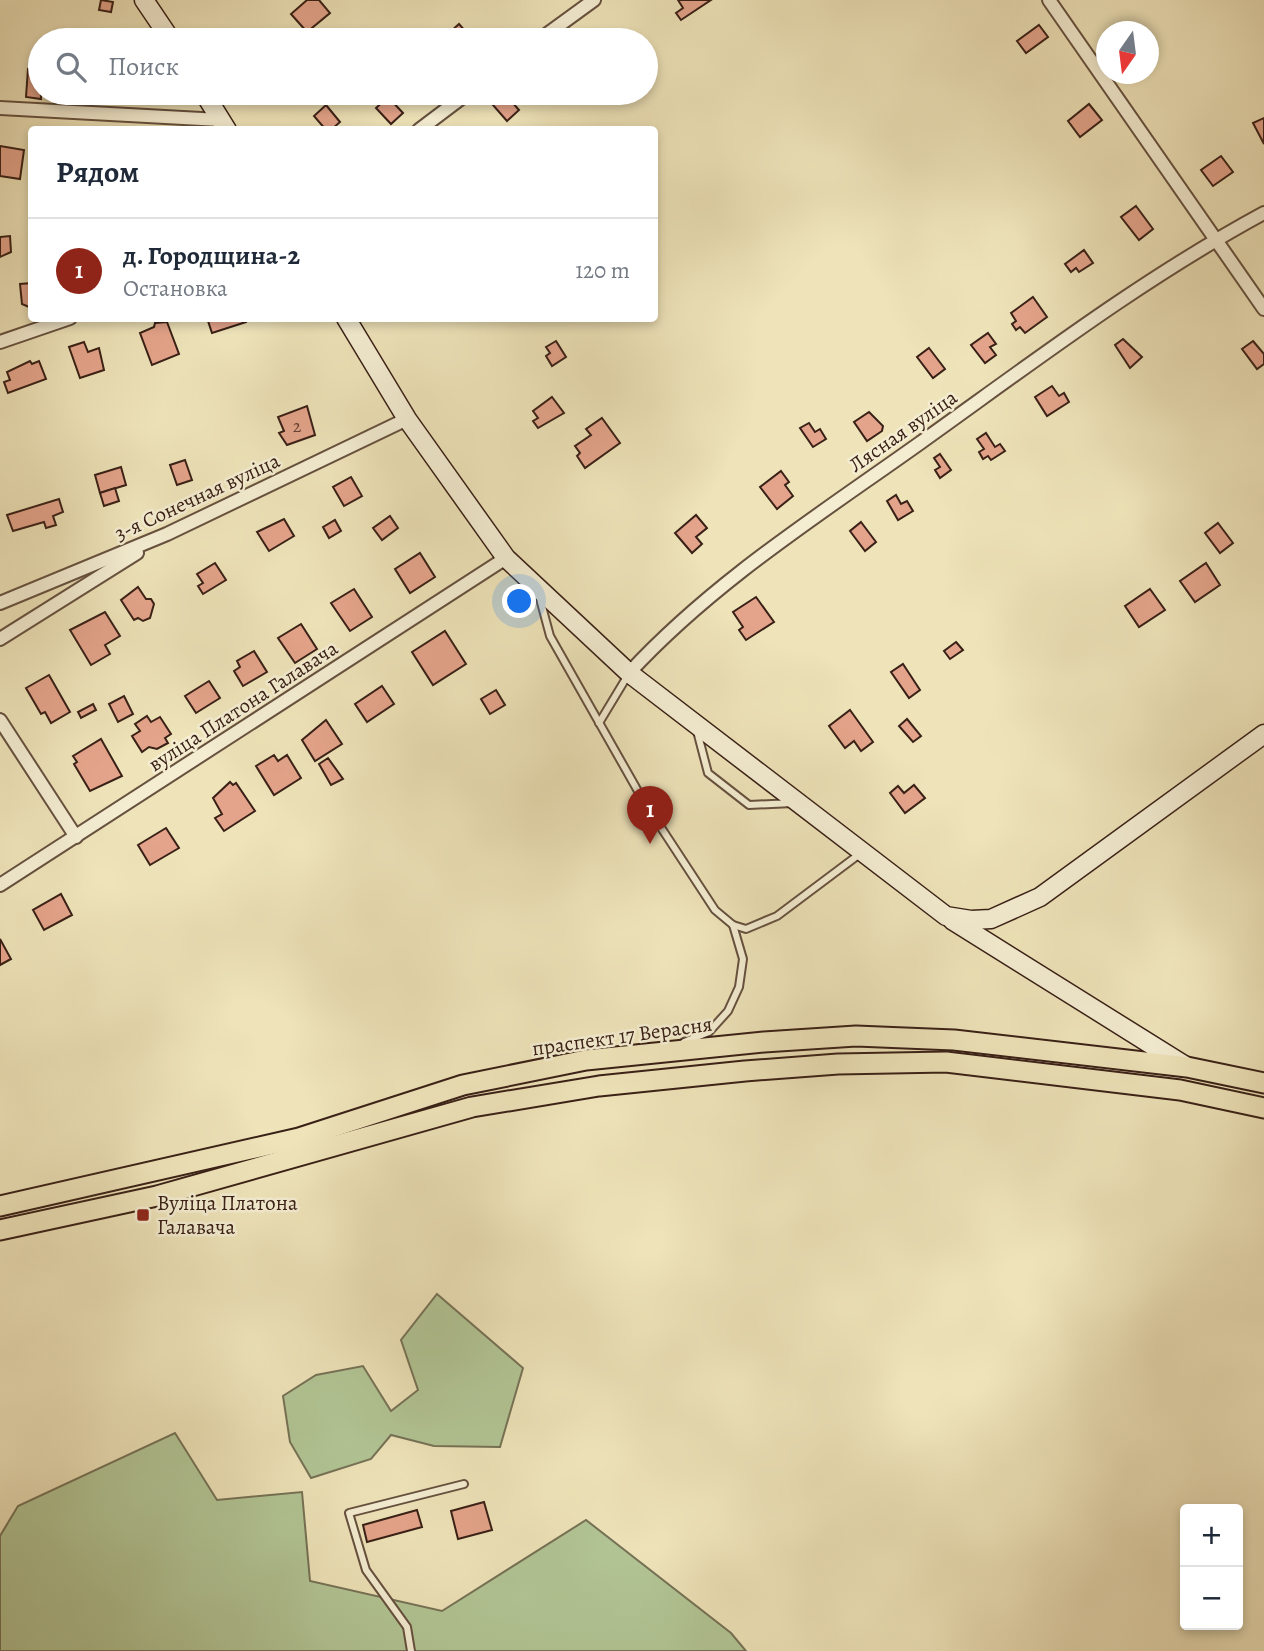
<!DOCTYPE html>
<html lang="ru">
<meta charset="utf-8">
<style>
body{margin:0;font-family:Alegreya,serif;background:#f6f6f7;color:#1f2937}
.controls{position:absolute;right:21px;bottom:21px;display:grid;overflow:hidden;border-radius:7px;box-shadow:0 4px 10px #0003}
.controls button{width:63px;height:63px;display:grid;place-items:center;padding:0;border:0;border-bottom:2px solid #e0e1e3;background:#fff;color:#1f2937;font:35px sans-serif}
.compass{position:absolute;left:1096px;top:21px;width:63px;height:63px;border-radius:50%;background:#fff;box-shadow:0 4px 10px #0003;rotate:194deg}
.you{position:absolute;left:520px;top:602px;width:24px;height:24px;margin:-18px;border:5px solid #fff;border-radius:50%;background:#1a73e8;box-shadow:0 0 0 10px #1a73e833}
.badge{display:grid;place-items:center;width:46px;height:46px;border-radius:50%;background:#8f2418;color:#fff;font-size:23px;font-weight:700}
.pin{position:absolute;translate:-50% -58px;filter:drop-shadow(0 2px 4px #0008)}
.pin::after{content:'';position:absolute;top:37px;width:24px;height:21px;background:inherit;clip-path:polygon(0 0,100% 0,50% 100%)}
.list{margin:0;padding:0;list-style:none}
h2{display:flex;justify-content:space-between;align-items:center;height:91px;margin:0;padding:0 28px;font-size:30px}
h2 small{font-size:23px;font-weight:400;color:#747a83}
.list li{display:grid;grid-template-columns:46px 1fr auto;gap:21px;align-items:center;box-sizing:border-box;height:105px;padding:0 28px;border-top:2px solid #e0e1e3}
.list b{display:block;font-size:26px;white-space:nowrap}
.list p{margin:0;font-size:23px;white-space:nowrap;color:#747a83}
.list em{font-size:23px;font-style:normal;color:#747a83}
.icon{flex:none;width:38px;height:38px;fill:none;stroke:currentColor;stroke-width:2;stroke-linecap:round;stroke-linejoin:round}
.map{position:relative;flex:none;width:1264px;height:1651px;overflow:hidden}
.search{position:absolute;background:#fff;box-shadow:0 4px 10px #0003;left:28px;top:28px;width:630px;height:77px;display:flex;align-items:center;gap:18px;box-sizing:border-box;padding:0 24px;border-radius:38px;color:#747a83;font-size:26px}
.panel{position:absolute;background:#fff;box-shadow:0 4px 10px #0003;left:28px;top:126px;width:630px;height:196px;border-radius:7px}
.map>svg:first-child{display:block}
.green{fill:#b2c595;stroke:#767256;stroke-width:2}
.building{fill:#e4a48b;stroke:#392016;stroke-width:2}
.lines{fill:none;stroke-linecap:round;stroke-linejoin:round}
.lane-casing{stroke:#66513f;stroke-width:10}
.street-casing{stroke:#66513f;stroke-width:16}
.secondary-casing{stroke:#392016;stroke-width:21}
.primary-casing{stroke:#392016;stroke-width:23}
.lane{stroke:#f4edd2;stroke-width:6}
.street{stroke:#f4edd2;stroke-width:12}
.secondary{stroke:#f4edd2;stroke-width:18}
.primary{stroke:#eee3b9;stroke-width:19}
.poi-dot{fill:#8f2418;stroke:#f4edd2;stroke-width:2.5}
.labels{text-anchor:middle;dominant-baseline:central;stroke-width:5;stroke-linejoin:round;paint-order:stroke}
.number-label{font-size:18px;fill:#644133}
.street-label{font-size:21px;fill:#392016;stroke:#f4edd2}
.poi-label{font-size:21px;fill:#392016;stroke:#f4edd2;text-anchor:start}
</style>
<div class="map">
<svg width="1264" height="1651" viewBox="0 0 1264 1651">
<rect width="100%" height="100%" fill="#eee3b9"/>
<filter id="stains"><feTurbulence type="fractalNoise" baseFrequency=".00286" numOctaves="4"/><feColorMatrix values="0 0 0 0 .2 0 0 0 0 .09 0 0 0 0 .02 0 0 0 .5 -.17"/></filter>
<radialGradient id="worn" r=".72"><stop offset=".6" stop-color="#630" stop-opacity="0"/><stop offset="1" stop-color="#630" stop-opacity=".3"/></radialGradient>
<g class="green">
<path d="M437,1294L523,1368L500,1447L434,1446L391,1435L371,1459L311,1478L290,1442L283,1396L316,1375L363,1366L391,1411L418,1390L401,1340Z"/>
<path d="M175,1433L217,1500L302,1492L310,1581L442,1611L586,1520L731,1633L746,1651H0V1536L18,1506Z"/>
</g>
<g class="building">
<path d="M101,0L113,2L111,12L99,10Z"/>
<path d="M307,0H319L330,13L307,32L291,14Z"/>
<path d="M678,0H711L681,20L676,13L683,8Z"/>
<path d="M459,24L473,40H458L450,32Z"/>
<path d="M1039,25L1048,37L1026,53L1017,41Z"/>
<path d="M28,69L40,71L41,99L26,97Z"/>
<path d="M505,94L519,110L507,121L492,104Z"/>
<path d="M388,97L403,113L391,124L376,108Z"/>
<path d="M1089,104L1102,120L1080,137L1068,121Z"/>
<path d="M326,105L340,122L331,130H326L314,116Z"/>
<path d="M1264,118V144L1253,123Z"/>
<path d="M0,146L24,150L20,179L0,176Z"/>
<path d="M1221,156L1233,172L1213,186L1201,170Z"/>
<path d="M1136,206L1153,229L1139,240L1121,217Z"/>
<path d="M10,236L11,252L0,257V237Z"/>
<path d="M1084,250L1093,263L1079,272L1076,268L1071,272L1065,264Z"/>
<path d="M32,283V307H29L22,304L20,284Z"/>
<path d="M1033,297L1047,317L1025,333L1020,327L1016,330L1012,324L1016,321L1011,313Z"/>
<path d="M207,318H245L246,322L212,333Z"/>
<path d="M167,322L179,354L152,365L140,333L154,327L155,323Z"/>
<path d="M988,333L996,344L990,347L996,355L985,363L971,345Z"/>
<path d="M1123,339L1142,357L1130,368L1115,345Z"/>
<path d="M556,341L566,357L552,366L546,356L550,353L546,347Z"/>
<path d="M1253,341L1264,354V364L1257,369L1242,349Z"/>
<path d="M84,342L88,352L99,348L104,370L80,378L69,347Z"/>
<path d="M929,348L945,369L933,378L917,357Z"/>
<path d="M30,361L32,364L39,361L46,379L8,393L4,382L10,380L7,372Z"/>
<path d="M1052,386L1059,396L1064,393L1069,402L1047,416L1035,397Z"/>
<path d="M552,397L564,413L538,428L533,421L538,418L533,411Z"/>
<path d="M307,406L315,435L287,445L279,433L284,431L278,417Z"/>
<path d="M869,412L883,426L882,431L867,441L854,422Z"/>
<path d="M602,418L620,443L585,468L577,456L580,453L575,446L591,435L586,429Z"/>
<path d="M809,423L815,432L820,429L826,439L813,447L800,428Z"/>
<path d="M986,433L995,447L1000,444L1005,451L991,460L988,456L983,459L979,452L984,449L977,439Z"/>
<path d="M940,454L951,470L940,478L935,470L940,467L934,458Z"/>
<path d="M185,460L192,480L177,485L170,465Z"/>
<path d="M121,467L126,485L100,493L95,475Z"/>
<path d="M781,471L789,482L785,485L793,496L777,509L760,487Z"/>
<path d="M351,477L362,496L344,506L333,487Z"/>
<path d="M115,488L119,501L104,506L100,493Z"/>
<path d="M896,495L901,504L907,501L913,511L898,520L887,501Z"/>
<path d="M59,499L63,512L53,516L56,525L46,528L44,522L13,531L7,515Z"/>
<path d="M696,515L707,528L696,537L702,544L692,553L675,533Z"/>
<path d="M390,516L398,528L382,540L373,528Z"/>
<path d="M284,519L294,536L269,551L257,532Z"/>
<path d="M335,520L341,531L329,538L323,527Z"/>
<path d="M861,522L876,542L865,551L850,531Z"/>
<path d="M1218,523L1233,543L1220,553L1205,533Z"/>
<path d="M420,553L435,577L410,593L395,569Z"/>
<path d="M215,563L226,580L203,594L198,586L203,583L197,574Z"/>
<path d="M1206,563L1220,585L1195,602L1180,581Z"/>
<path d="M138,587L146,599H151L154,604L150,618L143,621L138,618L134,620L121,600Z"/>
<path d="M354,589L372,617L350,631L331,603Z"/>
<path d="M1150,589L1165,610L1139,627L1125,606Z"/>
<path d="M756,597L774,622L746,640L739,630L743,627L733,612Z"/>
<path d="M105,612L120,636L105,645L110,654L91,665L70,630Z"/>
<path d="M301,624L317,649L295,663L278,638Z"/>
<path d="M445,631L466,664L433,685L412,652Z"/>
<path d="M956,642L963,650L950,659L944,651Z"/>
<path d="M254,651L267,672L243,686L234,671L240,667L237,661Z"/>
<path d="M903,664L920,690L909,698L891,672Z"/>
<path d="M49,675L70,712L51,723L45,712L41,714L26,688Z"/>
<path d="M209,681L220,698L196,713L185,696Z"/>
<path d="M382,686L394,704L367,722L355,704Z"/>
<path d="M496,690L505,705L490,714L481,699Z"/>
<path d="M124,696L133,714L118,722L109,704Z"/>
<path d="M93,704L96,710L81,718L78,712Z"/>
<path d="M850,710L873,742L861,751L854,741L845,748L829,726Z"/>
<path d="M147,716L151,722L160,717L171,734L165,738L168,743L157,749L149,747L142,752L132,736L140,731L135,724Z"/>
<path d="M907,719L921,736L913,742L899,726Z"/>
<path d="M326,720L342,744L315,761L302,740Z"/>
<path d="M101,739L122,776L90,791L74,764L77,762L73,756Z"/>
<path d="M274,755L278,761L287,755L301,778L274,795L256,766Z"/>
<path d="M328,758L343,779L331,785L319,764Z"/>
<path d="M230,782L233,785L236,783L255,811L224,831L215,818L222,814L213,798Z"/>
<path d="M914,785L925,798L905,813L890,793L898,786L904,793Z"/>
<path d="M166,828L179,848L150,865L138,845Z"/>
<path d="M61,894L72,915L44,930L33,910Z"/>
<path d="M0,939L11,959L0,965Z"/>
<path d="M484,1502L492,1530L458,1539L451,1511Z"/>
<path d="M417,1510L422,1527L367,1542L363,1525Z"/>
</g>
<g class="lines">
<defs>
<g id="lane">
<path d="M539,595L550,636L643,800L715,910L733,925L746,929L777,916L861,853"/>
<path d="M599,723L628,675"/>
<path d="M697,731L708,773L749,805L793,803"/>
<path d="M684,1042L709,1032L728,1011L739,987L743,959L733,925"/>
<path d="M411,1651L407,1627L366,1570L349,1513L464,1484"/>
</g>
<g id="street">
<path d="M1049,0L1264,309"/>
<path d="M539,40L594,0"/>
<path d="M0,108L220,120"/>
<path d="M419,130L468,93"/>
<path d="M0,342L70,318"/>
<path d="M0,603L167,534L407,419"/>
<path d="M0,639L137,553"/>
<path d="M629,673C713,582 819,515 920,443C1032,363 1142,279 1264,213"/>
<path d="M0,720L76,837"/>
<path d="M0,885L506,558"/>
</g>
<g id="secondary">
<path d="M144,0L171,40"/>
<path d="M204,93L227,130"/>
<path d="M346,318L407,419L506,558L629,673L946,916L971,920L991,919L1040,897L1264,734"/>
<path d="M952,920L1187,1067"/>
</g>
<g id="primary">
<path d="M0,1206L299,1138L463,1085L586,1060L764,1042L856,1036L954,1040L1187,1067L1264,1083"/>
<path d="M0,1230L157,1196L472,1107L599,1086L745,1071L838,1064L946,1062L1180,1090L1264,1108"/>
</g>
</defs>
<use href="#lane" class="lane-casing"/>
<use href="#street" class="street-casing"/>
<use href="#secondary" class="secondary-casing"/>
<use href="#primary" class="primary-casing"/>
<use href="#lane" class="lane"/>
<use href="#street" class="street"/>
<use href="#secondary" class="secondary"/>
<use href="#primary" class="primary"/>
</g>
<rect class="poi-dot" x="136" y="1208" width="14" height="14" rx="3.5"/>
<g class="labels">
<g class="number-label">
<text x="297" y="426">2</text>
</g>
<g class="street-label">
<text transform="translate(903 431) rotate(-35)">Лясная вуліца</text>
<text transform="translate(197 497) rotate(-25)">3-я Сонечная вуліца</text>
<text transform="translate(243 706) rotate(-33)">вуліца Платона Галавача</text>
<text transform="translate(622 1036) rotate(-8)">праспект 17 Верасня</text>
</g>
<g class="poi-label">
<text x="157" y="1203">Вуліца Платона<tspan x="157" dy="24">Галавача</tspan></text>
</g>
</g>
<rect width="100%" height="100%" filter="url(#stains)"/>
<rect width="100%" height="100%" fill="url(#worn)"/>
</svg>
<div class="controls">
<button>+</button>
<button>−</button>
</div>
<svg class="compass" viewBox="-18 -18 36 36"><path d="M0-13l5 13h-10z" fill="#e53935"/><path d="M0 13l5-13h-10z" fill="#747a83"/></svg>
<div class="you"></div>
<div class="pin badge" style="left:650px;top:844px">1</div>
<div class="search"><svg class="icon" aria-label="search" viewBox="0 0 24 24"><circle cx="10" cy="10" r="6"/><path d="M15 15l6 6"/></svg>Поиск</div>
<section class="panel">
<h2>Рядом<small></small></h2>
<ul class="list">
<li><span class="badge">1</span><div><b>д. Городщина-2</b><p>Остановка</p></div><em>120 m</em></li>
</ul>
</section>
</div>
